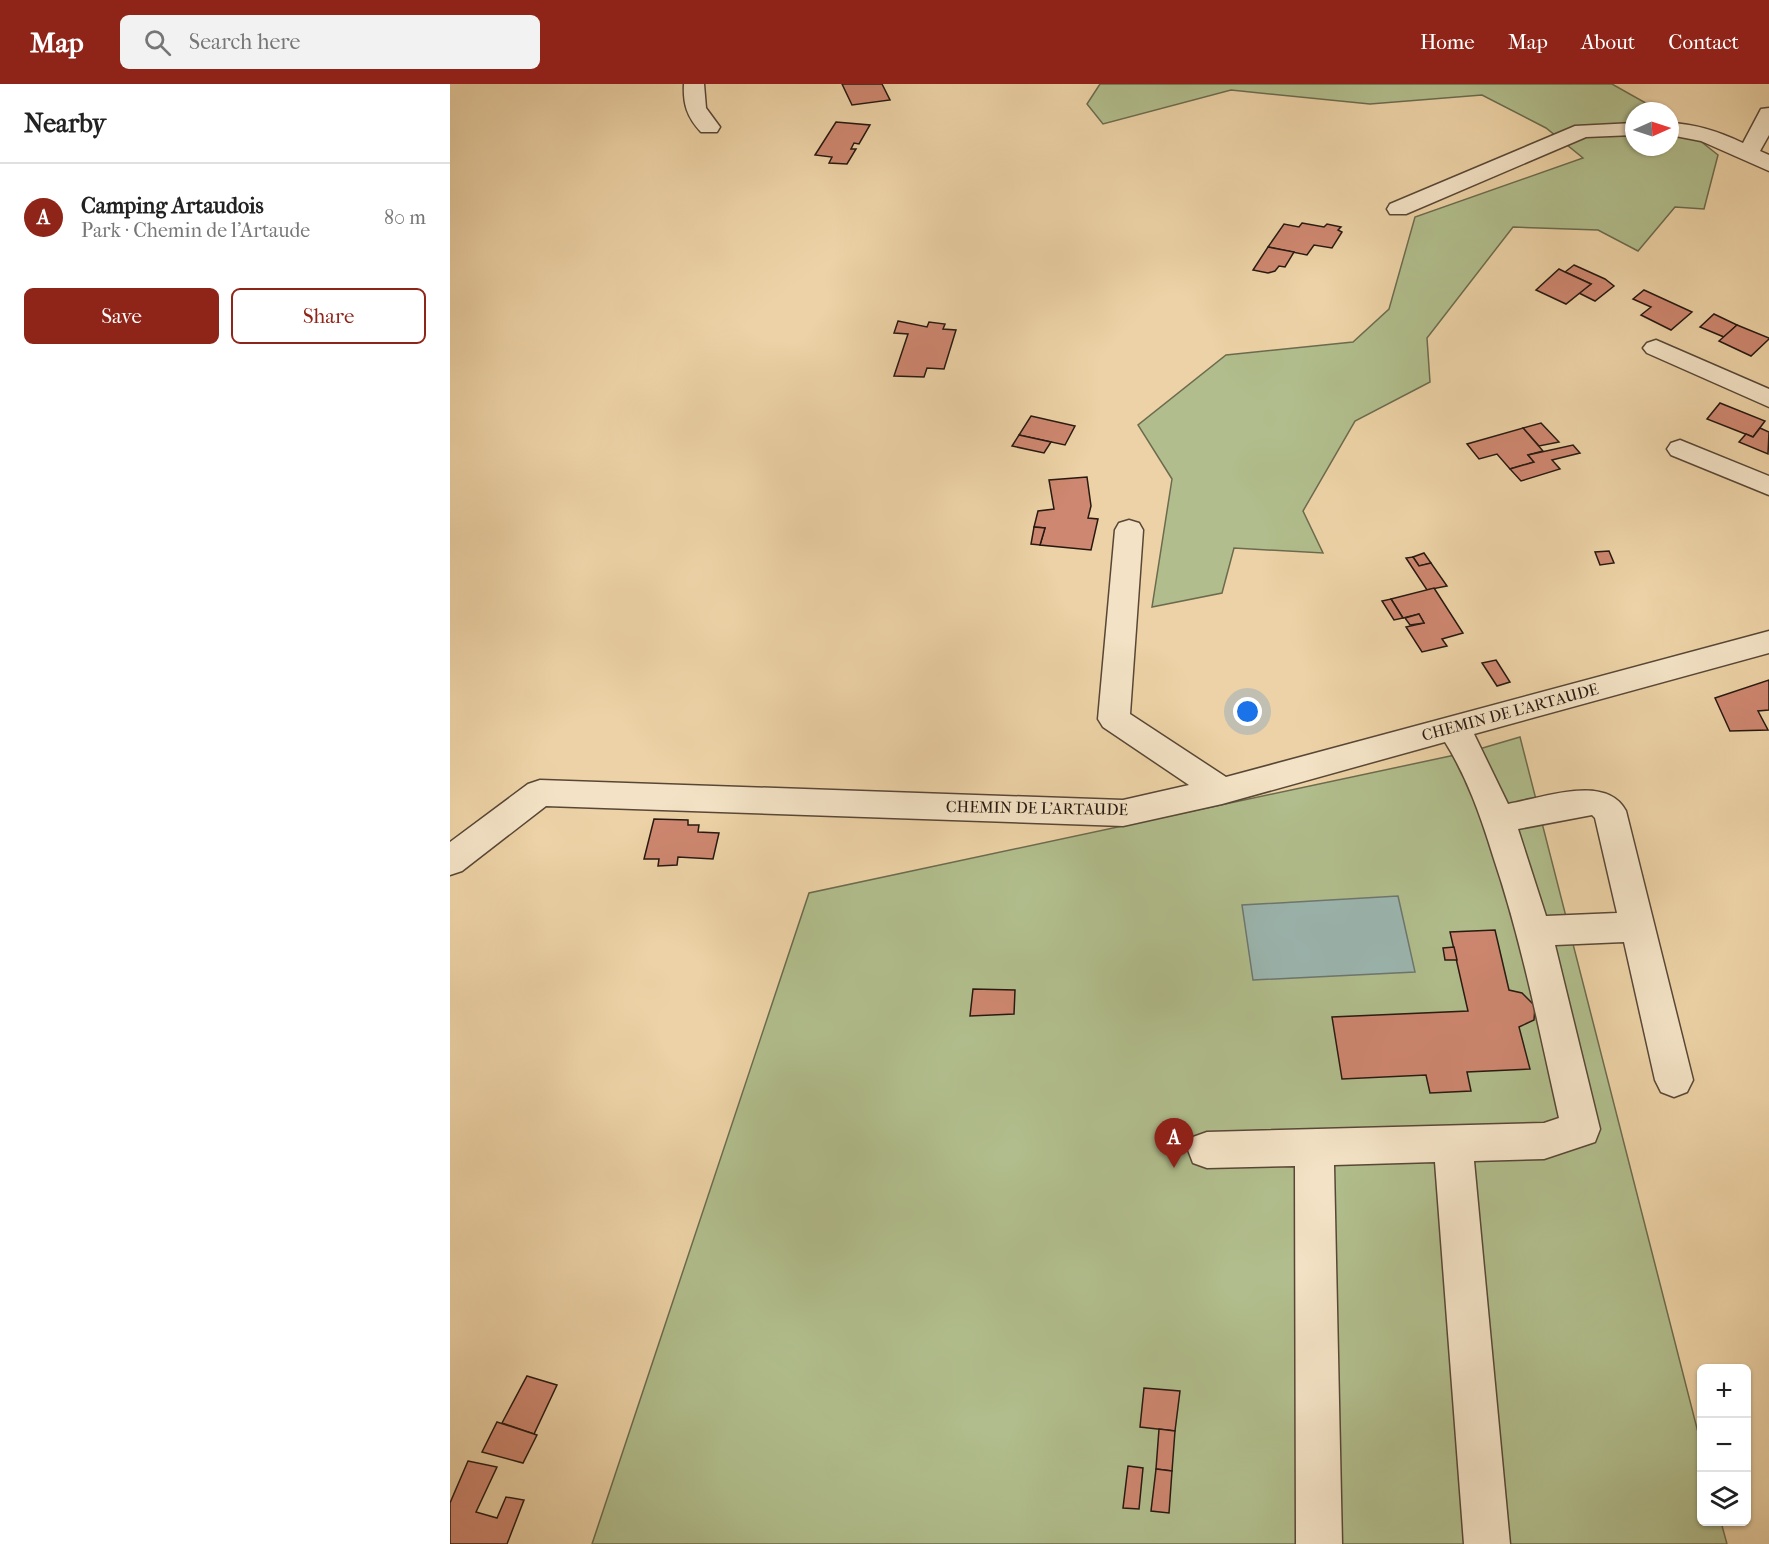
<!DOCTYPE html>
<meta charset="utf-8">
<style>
body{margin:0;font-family:"IM FELL French Canon",serif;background:#f2f2f2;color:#222}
.controls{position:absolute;right:18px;bottom:18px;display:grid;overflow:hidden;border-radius:9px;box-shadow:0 2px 4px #0004}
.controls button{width:54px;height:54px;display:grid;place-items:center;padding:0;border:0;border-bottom:2px solid #e0e0e0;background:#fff;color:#222;font:30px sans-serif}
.compass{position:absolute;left:1175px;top:18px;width:54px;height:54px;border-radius:50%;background:#fff;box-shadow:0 2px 4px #0004;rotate:87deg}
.you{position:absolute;left:798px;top:628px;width:21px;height:21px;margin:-15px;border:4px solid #fff;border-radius:50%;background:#1a73e8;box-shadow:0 0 0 9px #1a73e833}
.badge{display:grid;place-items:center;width:39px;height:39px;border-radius:50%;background:#8f2418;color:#fff;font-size:20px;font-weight:700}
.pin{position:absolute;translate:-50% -50px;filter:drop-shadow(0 2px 3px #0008)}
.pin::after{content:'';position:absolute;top:32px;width:21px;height:18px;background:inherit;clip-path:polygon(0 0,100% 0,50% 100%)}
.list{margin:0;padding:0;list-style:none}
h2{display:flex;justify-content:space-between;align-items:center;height:78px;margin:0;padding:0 24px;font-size:26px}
h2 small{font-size:20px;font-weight:400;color:#767676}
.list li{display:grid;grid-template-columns:39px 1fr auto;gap:18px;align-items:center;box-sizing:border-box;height:108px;padding:0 24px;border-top:2px solid #e0e0e0}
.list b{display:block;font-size:22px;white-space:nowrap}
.list p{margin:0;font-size:20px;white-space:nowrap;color:#767676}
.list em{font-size:20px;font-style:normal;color:#767676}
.actions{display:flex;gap:12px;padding:18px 24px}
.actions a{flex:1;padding:14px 0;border:2px solid #8f2418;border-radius:9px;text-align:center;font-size:21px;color:#8f2418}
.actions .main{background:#8f2418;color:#fff}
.icon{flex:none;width:33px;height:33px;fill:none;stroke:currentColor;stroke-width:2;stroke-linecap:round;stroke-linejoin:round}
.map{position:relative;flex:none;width:1319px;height:1460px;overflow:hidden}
header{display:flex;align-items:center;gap:36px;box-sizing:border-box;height:84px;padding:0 30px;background:#8f2418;color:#fff}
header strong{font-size:28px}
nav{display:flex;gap:33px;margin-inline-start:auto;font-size:21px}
.search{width:420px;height:54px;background:#f2f2f2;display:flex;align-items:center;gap:15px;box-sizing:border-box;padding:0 21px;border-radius:9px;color:#767676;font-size:22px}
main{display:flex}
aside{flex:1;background:#fff}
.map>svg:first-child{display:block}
.green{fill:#b1bd8c;stroke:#6c6b4e;stroke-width:1.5}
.water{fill:#9bb6b0;stroke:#6d7770;stroke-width:1.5}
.building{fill:#ce8770;stroke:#271911;stroke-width:1.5}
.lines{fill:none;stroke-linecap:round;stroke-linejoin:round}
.minor-casing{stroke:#584736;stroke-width:3}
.minor{fill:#f3e2c5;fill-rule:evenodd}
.labels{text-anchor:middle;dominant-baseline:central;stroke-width:4.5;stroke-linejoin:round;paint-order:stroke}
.street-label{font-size:16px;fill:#271911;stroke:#f3e2c5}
</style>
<header>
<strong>Map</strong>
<div class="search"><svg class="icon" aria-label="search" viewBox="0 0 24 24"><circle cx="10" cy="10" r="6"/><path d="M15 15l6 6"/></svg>Search here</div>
<nav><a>Home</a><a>Map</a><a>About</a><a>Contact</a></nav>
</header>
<main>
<aside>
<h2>Nearby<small></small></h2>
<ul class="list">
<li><span class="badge">A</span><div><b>Camping Artaudois</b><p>Park · Chemin de l'Artaude</p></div><em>80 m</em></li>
</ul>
<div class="actions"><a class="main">Save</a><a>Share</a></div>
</aside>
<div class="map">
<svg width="1319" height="1460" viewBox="0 0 1319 1460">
<rect width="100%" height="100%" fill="#ecd2a6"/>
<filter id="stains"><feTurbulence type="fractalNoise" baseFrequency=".00333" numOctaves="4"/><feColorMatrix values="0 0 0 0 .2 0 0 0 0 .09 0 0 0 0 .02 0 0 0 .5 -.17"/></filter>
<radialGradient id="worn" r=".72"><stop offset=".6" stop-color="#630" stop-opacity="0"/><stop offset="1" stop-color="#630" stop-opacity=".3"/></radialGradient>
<g class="green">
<path d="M650,0H1162L1210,27H1184V63H1220V33L1268,71L1254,125L1225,123L1188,167L1148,146L1063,143L977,254L980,298L905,337L853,427L873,469L784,464L772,509L702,523L722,395L688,341L776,271L903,258L939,225L965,133L1133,74L1096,44L1032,11L920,20L781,6L653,40L637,20Z"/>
<path d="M1070,653L1251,1360L1252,1438H1271L1277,1460H142L359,809L1019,668Z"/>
</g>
<path class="water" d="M948,812L965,888L803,896L792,821Z"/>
<g class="building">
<path d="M392,0H432L440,16L402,21Z"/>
<path d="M386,38L420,41L409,60L404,59L401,65H406L397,80L379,79L382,73L365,71Z"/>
<path d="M852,139L874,143L877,140L891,143L888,146L892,148L882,164L864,161L857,171L818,163L834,140L849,143Z"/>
<path d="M818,163L844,168L835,183L829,182L825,187L818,189L803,186Z"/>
<path d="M1124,181L1155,195L1164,202L1145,217L1129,209L1141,200L1115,188Z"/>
<path d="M1109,185L1115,188L1141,200L1116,220L1086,206Z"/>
<path d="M1194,206L1242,228L1221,246L1191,231L1201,223L1183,215Z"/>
<path d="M1264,230L1287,241L1274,253L1250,243Z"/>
<path d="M448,237L477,243L479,238L495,240L493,245L506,246L494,285L477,284L474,293L444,292L458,250L444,249Z"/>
<path d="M1287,241L1319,254V255L1301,272L1269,257Z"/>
<path d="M1270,319L1315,337L1303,353L1257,335Z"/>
<path d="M581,332L625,342L615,361L569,351Z"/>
<path d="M1091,339L1109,358L1089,362L1073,344Z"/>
<path d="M1073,344L1093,367L1078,371L1084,378L1060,385L1047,370L1029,375L1017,360Z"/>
<path d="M1310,344L1319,348L1318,370L1289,358L1296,350L1303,353Z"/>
<path d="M569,351L601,358L594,369L562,362Z"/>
<path d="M1123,361L1130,369L1102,376L1110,385L1071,397L1060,385L1084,378L1078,371Z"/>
<path d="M637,393L641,422L638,434L648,435L641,466L590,461L595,444L584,443L588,427L604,425L599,396Z"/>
<path d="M584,443L595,444L590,461L581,460Z"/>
<path d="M1159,467L1164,479L1150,481L1145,468Z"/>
<path d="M974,469L981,479L969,482L963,473Z"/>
<path d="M963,473L969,482L981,479L997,502L977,506L956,474Z"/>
<path d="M984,504L1013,549L992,555L997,562L972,568L956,543L974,539L969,530L953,534L941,515Z"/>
<path d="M941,515L953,534L944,536L932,517Z"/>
<path d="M969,530L974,539L960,541L955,534Z"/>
<path d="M1046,576L1060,598L1047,602L1032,579Z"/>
<path d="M1319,596V626L1308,627L1318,646L1280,647L1265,614Z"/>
<path d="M204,735L238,736V741H249L248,748L269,749L263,775L228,773L227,781L208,782L209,775H194Z"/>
<path d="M1045,846L1059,906L1072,909L1085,922L1084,936L1069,943L1080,985L1017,988L1021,1007L980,1009L976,991L892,995L882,933L1018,927L1000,848Z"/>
<path d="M1004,863L1007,876H995L993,864Z"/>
<path d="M523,905L565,906L564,930L520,932Z"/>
<path d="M77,1292L107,1301L84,1350L52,1339Z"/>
<path d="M694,1304L730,1307L725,1347L690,1343Z"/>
<path d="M47,1338L87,1351L73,1379L32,1368Z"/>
<path d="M709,1345L725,1347L722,1387L706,1385Z"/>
<path d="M18,1377L47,1383L26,1428L47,1434L56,1413L74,1416L57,1460H0V1419Z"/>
<path d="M678,1382L693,1384L689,1425L673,1424Z"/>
<path d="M706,1385L722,1387L719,1429L701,1427Z"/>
</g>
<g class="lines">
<defs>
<g id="minor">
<path d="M234,0H254L256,24L270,43L267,48H251C237,33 233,20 234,0Z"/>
<path d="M1319,24V51L1310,67L1319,71V87L1251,57L1220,51V39C1246,40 1270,48 1293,59L1311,25Z"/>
<path d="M1184,39V51L1136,53L956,130H940L937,125L940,120L1125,42Z"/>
<path d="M1206,256L1319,305V323L1197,269L1193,264L1197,259Z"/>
<path d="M1230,356L1319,392V411L1221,371L1217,365L1221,359Z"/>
<path d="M679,436L689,439L693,446L680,630L776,693L1319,547V569L1024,650L1058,720C1092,714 1157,689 1176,727L1243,996L1237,1008L1224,1013L1211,1008L1205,996L1174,858L1105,861L1150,1045L1145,1058L1094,1075L1024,1077L1060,1460H1014L985,1078L884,1081L892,1460H846L845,1082L757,1084L743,1079L738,1066L743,1053L757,1048L1094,1039L1109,1034C1089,946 1072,858 1043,772C1031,733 1017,693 995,658L772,720L673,742L96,722L12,787L0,791V758L78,700L90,696L673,716L739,701L653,643L648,635L665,446L669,439ZM1142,731L1145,734L1167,829L1096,832L1068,745Z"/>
</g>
</defs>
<use href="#minor" class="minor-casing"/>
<use href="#minor" class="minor"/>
</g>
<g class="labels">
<g class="street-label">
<text transform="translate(1060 628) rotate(-15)">CHEMIN DE L'ARTAUDE</text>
<text transform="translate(587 724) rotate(1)">CHEMIN DE L'ARTAUDE</text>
</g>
</g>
<rect width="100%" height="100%" filter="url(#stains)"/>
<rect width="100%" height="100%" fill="url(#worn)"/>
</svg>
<div class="controls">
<button>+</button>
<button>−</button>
<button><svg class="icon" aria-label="layers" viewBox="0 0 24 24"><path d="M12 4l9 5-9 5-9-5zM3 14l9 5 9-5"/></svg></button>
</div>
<svg class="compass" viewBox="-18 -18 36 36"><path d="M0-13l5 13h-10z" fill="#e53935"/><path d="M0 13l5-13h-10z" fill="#767676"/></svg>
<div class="you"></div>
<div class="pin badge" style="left:724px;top:1084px">A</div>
</div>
</main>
